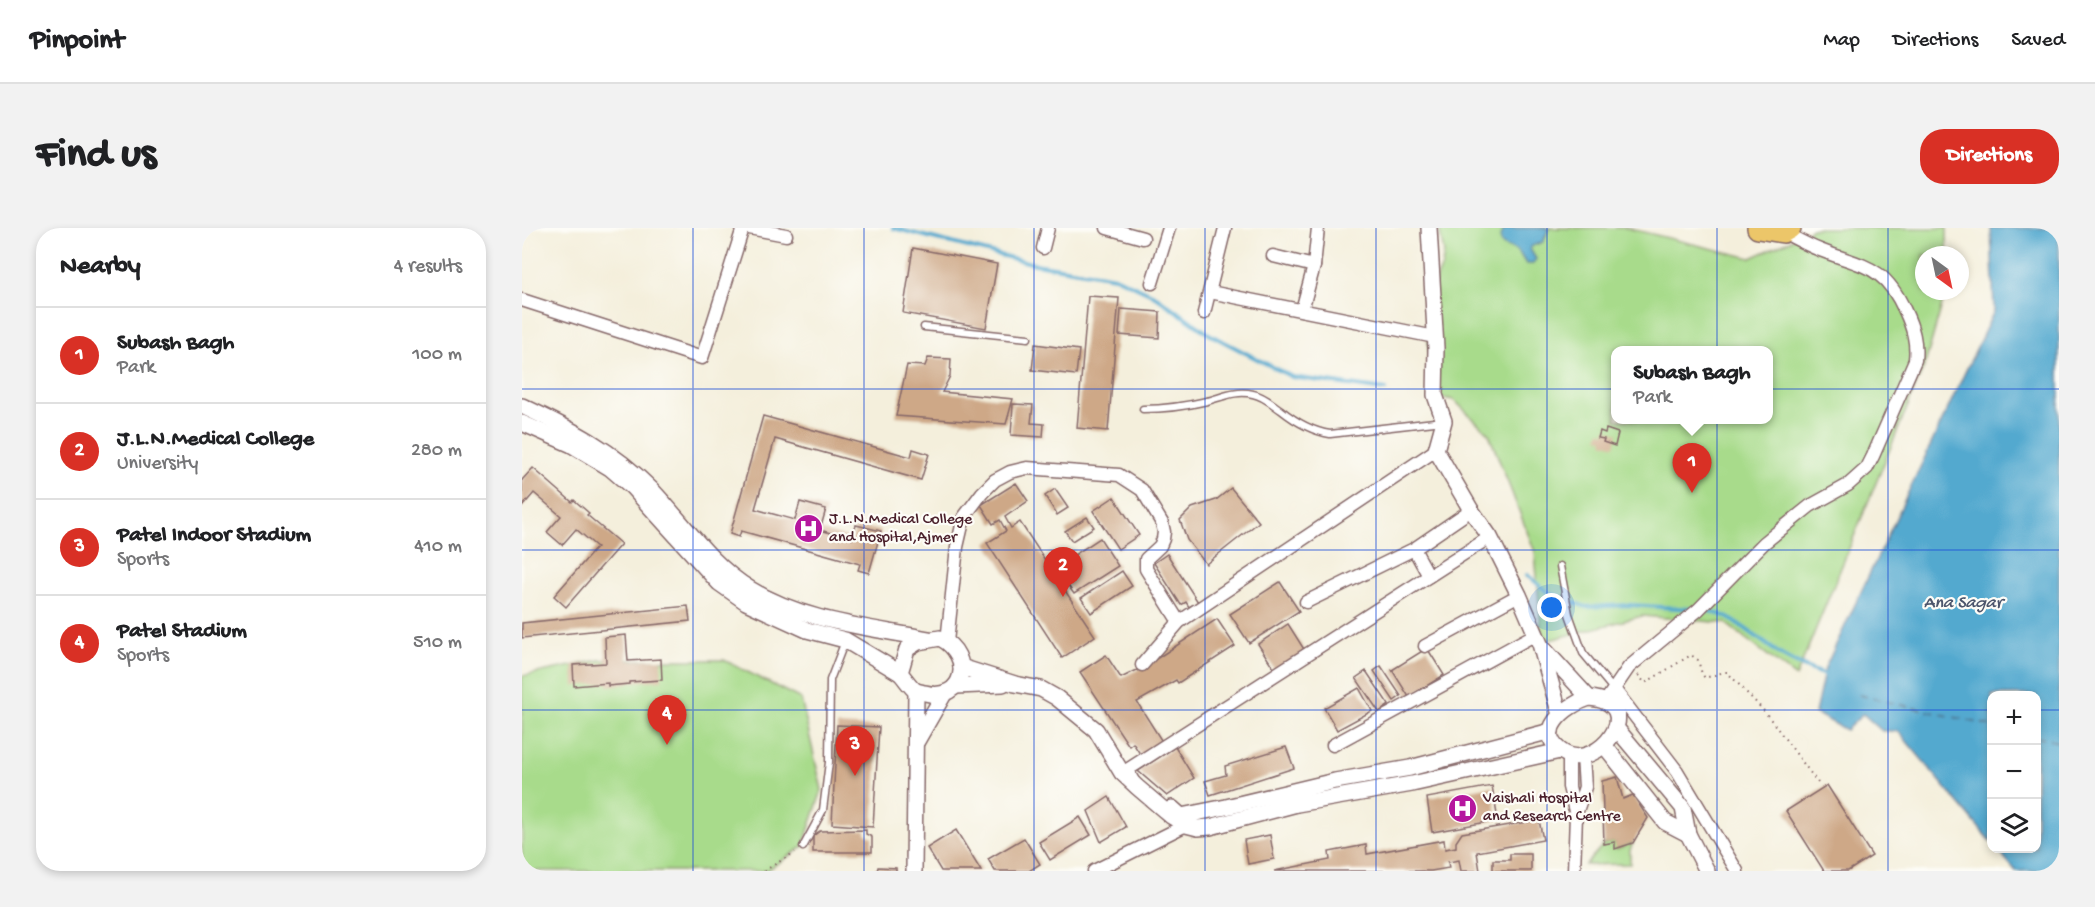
<!DOCTYPE html>
<meta charset="utf-8">
<style>
body{margin:0;font-family:"Gochi Hand",sans-serif;background:#f2f2f2;color:#202124}
.controls{position:absolute;right:18px;bottom:18px;display:grid;overflow:hidden;border-radius:12px;box-shadow:0 3px 9px #0003}
.controls button{width:54px;height:54px;display:grid;place-items:center;padding:0;border:0;border-bottom:2px solid #e0e0e0;background:#fff;color:#202124;font:30px sans-serif}
.compass{position:absolute;left:1393px;top:18px;width:54px;height:54px;border-radius:50%;background:#fff;box-shadow:0 3px 9px #0003;rotate:147deg}
.you{position:absolute;left:1030px;top:380px;width:21px;height:21px;margin:-15px;border:4px solid #fff;border-radius:50%;background:#1a73e8;box-shadow:0 0 0 9px #1a73e833}
.badge{display:grid;place-items:center;width:39px;height:39px;border-radius:50%;background:#d93025;color:#fff;font-size:20px;font-weight:700}
.pin{position:absolute;translate:-50% -50px;filter:drop-shadow(0 2px 3px #0008)}
.pin::after{content:'';position:absolute;top:32px;width:21px;height:18px;background:inherit;clip-path:polygon(0 0,100% 0,50% 100%)}
.popup{position:absolute;left:1089px;top:118px;width:162px;height:78px;box-sizing:border-box;display:grid;place-content:center;border-radius:12px;background:#fff;filter:drop-shadow(0 2px 4px #0005);font-size:20px;white-space:nowrap;color:#757577}
.popup b{font-size:22px;color:#202124}
.popup::after{content:'';position:absolute;left:50%;top:100%;margin-left:-12px;border:12px solid transparent;border-top-color:#fff}
.list{margin:0;padding:0;list-style:none}
h2{display:flex;justify-content:space-between;align-items:center;height:78px;margin:0;padding:0 24px;font-size:26px}
h2 small{font-size:20px;font-weight:400;color:#757577}
.list li{display:grid;grid-template-columns:39px 1fr auto;gap:18px;align-items:center;box-sizing:border-box;height:96px;padding:0 24px;border-top:2px solid #e0e0e0}
.list b{display:block;font-size:22px;white-space:nowrap}
.list p{margin:0;font-size:20px;white-space:nowrap;color:#757577}
.list em{font-size:20px;font-style:normal;color:#757577}
.icon{flex:none;width:33px;height:33px;fill:none;stroke:currentColor;stroke-width:2;stroke-linecap:round;stroke-linejoin:round}
.map{position:relative;flex:none;width:1537px;height:643px;overflow:hidden;border-radius:24px}
header{display:flex;align-items:center;gap:36px;box-sizing:border-box;height:84px;padding:0 30px;background:#fff;border-bottom:2px solid #e0e0e0}
header strong{font-size:28px}
nav{display:flex;gap:33px;margin-inline-start:auto;font-size:21px}
.intro{display:flex;align-items:center;justify-content:space-between;box-sizing:border-box;height:144px;padding:0 36px}
h1{margin:0;font-size:42px}
.button{padding:15px 27px;border-radius:24px;background:#d93025;color:#fff;font-size:21px;font-weight:700}
main{display:flex;gap:36px;padding:0 36px}
aside{flex:1;background:#fff;border-radius:24px;box-shadow:0 3px 9px #0003}
.map>svg:first-child{display:block}
.green{fill:#a8db8b;stroke:#797d5b;stroke-width:1.5;fill-rule:evenodd}
.water{fill:#52a9cf;stroke:#4e647d;stroke-width:1.5}
.lines{fill:none;stroke-linecap:round;stroke-linejoin:round}
.stream{stroke:#52a9cf;stroke-width:4}
.ferry{stroke:#4d566d;stroke-width:1.5;stroke-dasharray:8 6;stroke-linecap:butt}
.building{fill:#cea887}
.service-casing{stroke:#866869;stroke-width:9}
.minor-casing{stroke:#866869;stroke-width:15}
.tertiary-casing{stroke:#866869;stroke-width:18}
.trunk-casing{stroke:#866869;stroke-width:24}
.path{stroke:#866869;stroke-width:2;stroke-dasharray:1.5 4.5;stroke-linecap:butt}
.service{stroke:#fff;stroke-width:6}
.minor{stroke:#fff;stroke-width:12}
.tertiary{stroke:#fff;stroke-width:15}
.trunk{stroke:#ecc669;stroke-width:21}
.grid{fill:none;stroke:#1d4ed8;stroke-width:1.5;stroke-opacity:0.55}
.labels{text-anchor:middle;dominant-baseline:central;stroke-width:4.5;stroke-linejoin:round;paint-order:stroke}
.poi-label{font-size:16px;fill:#4a1f2b;stroke:#fdfcf7;text-anchor:start}
.water-label{font-size:18px;font-style:italic;fill:#4d566d;stroke:#fdfcf7}
</style>
<header>
<strong>Pinpoint</strong>
<nav><a>Map</a><a>Directions</a><a>Saved</a></nav>
</header>
<div class="intro"><h1>Find us</h1><a class="button">Directions</a></div>
<main>
<aside>
<h2>Nearby<small>4 results</small></h2>
<ul class="list">
<li><span class="badge">1</span><div><b>Subash Bagh</b><p>Park</p></div><em>100 m</em></li>
<li><span class="badge">2</span><div><b>J.L.N.Medical College</b><p>University</p></div><em>280 m</em></li>
<li><span class="badge">3</span><div><b>Patel Indoor Stadium</b><p>Sports</p></div><em>410 m</em></li>
<li><span class="badge">4</span><div><b>Patel Stadium</b><p>Sports</p></div><em>510 m</em></li>
</ul>
</aside>
<div class="map">
<svg width="1537" height="643" viewBox="0 0 1537 643">
<rect width="100%" height="100%" fill="#fdfcf7"/>
<filter id="ink" filterUnits="userSpaceOnUse"><feTurbulence type="fractalNoise" baseFrequency=".0167" numOctaves="2"/><feDisplacementMap in="SourceGraphic" scale="12" xChannelSelector="R" yChannelSelector="G"/><feConvolveMatrix kernelMatrix="1 2 1 2 8 2 1 2 1" color-interpolation-filters="sRGB"/></filter>
<filter id="wash" filterUnits="userSpaceOnUse"><feTurbulence type="fractalNoise" baseFrequency=".008" numOctaves="4" result="noise"/><feDisplacementMap in="SourceGraphic" scale="24" xChannelSelector="R" yChannelSelector="G"/><feGaussianBlur stdDeviation="1.35" result="paint"/><feColorMatrix in="noise" values="0 0 0 0 0 0 0 0 0 0 0 0 0 0 0 0 0 1.4 0 .05"/><feComposite in="paint" operator="in"/></filter>
<g filter="url(#wash)">
<rect width="100%" height="100%" fill="#f4efdc"/>
<g class="green">
<path d="M917,0H1105L1229,30L1282,6L1290,0H1425V27H1402V63H1424L1403,136L1274,449L1203,395L1120,388L1020,414L1013,324L967,206L932,172L909,168L904,75L920,38L922,24ZM1094,122H1246V192H1094Z"/>
<path d="M78,432H202L279,471L300,562L281,619L244,643H0V448Z"/>
<path d="M1093,614L1094,621L1111,615L1108,622V636L1063,637L1082,616Z"/>
</g>
<g class="water">
<path d="M983,0H1027L1021,14L1010,18L1008,21L1014,31L1011,36H1004L996,23L980,16L978,10Z"/>
<path d="M1469,0H1537V643H1494L1475,621L1514,620V467H1470L1469,614L1376,503H1360L1341,486L1324,502L1293,485L1303,440L1472,83Z"/>
</g>
<g class="lines">
<g class="stream">
<path d="M371,0L513,36L593,49L630,66L687,106L770,149L863,162"/>
<path d="M1005,347L1027,365L1064,379L1108,377L1171,381"/>
<path d="M1181,382C1211,385 1237,413 1261,428C1275,436 1289,442 1303,447"/>
</g>
<g class="ferry">
<path d="M1337,467L1470,498"/>
<path d="M1514,509L1537,514"/>
</g>
</g>
<g id="blocks">
<g class="building">
<path d="M391,20L475,36L464,100L381,85Z"/>
<path d="M566,68L597,70L586,203L555,200Z"/>
<path d="M599,81L638,84L637,110L597,107Z"/>
<path d="M513,116L557,122L554,147L510,142Z"/>
<path d="M406,130L429,131L428,148L420,164L491,171L484,196L374,188L385,137L403,138Z"/>
<path d="M491,176L511,177L509,195L522,196L521,209L489,207Z"/>
<path d="M241,188L389,229L391,221L407,226L399,252L253,211L233,281L273,292L278,274L304,281L298,302L330,311L334,297L359,303L347,345L336,342L338,336L219,303L217,309L208,306Z"/>
<path d="M1084,201L1096,205L1093,218L1081,214L1082,211L1076,210L1078,203L1083,205Z"/>
<path d="M11,240L50,274L52,272L67,285L65,287L99,316L44,379L32,368L75,319L54,301L40,317L25,304L39,288L12,265L0,279V252Z"/>
<path d="M494,255L506,273L483,289L489,300L498,294L535,350L540,348L534,339L578,310L596,338L552,366L545,356L540,358L573,408L540,430L465,315L484,303L478,292L471,296L459,277Z"/>
<path d="M709,260L737,294L684,336L665,312L658,292L670,280L694,272Z"/>
<path d="M533,261L546,280L535,287L523,268Z"/>
<path d="M592,269L617,307L596,321L571,283Z"/>
<path d="M565,289L572,299L550,313L543,303Z"/>
<path d="M645,326L676,374L667,379L664,374L659,377L632,335Z"/>
<path d="M600,343L610,358L569,385L559,370Z"/>
<path d="M758,354L777,383L727,415L708,386Z"/>
<path d="M166,378L168,393L0,410V395Z"/>
<path d="M695,391L713,418L656,455L654,452L615,474L641,515L620,529L611,515L607,518L558,444L584,427L599,450L625,437Z"/>
<path d="M766,396L785,426L755,445L736,416Z"/>
<path d="M104,407L106,433L139,431L140,452L107,454V456L86,458V455L52,458L51,437L84,435L83,409Z"/>
<path d="M905,420L922,447L887,469L870,442Z"/>
<path d="M859,438L879,468L872,473L852,443Z"/>
<path d="M844,443L867,477L857,484L834,450Z"/>
<path d="M837,460L850,483L815,502L802,480Z"/>
<path d="M315,497L357,499L351,599L310,596Z"/>
<path d="M653,519L672,550L645,568L616,543Z"/>
<path d="M764,519L772,540L688,567L683,553L704,547L703,538Z"/>
<path d="M1095,549L1101,571L1111,567L1126,590L1111,615L1093,621V614L1082,616L1080,553Z"/>
<path d="M1305,557L1350,628L1326,643H1302L1264,583Z"/>
<path d="M970,558L976,592L910,604L905,570Z"/>
<path d="M587,569L604,599L579,614L566,583Z"/>
<path d="M558,589L569,607L528,632L517,614Z"/>
<path d="M1017,592L1021,612L955,624L958,643H939L937,632L926,634L927,640L909,643H752L808,632L807,624L844,617L845,626L922,612L923,621L934,619V614L940,605Z"/>
<path d="M344,602V606L350,609V624H291V608L298,603Z"/>
<path d="M434,602L459,643H419L405,620Z"/>
<path d="M748,607L752,631L726,636L722,612Z"/>
<path d="M502,610L518,636L507,643H473L466,631Z"/>
<path d="M988,626H1009V643H971V632H988Z"/>
<path d="M356,639L374,640V643H355Z"/>
</g>
</g>
</g>
<g filter="url(#ink)">
<use href="#blocks" fill-opacity="0" stroke="#866869" stroke-width="1.5"/>
<g class="lines">
<defs>
<g id="service">
<path d="M402,99L506,110"/>
<path d="M621,181C643,181 664,178 685,173C701,169 714,162 731,166C742,168 750,176 759,182C774,194 789,203 808,206L921,193"/>
<path d="M1038,338L1047,386L1061,425L1091,461"/>
<path d="M281,619L301,582L307,534L308,452L323,413"/>
</g>
<g id="minor">
<path d="M227,0L264,7"/>
<path d="M585,0L621,10"/>
<path d="M521,20L526,0"/>
<path d="M751,28L792,38"/>
<path d="M630,55L647,0"/>
<path d="M688,64L913,109"/>
<path d="M0,72L180,130L221,0"/>
<path d="M780,82L792,38L796,0"/>
<path d="M682,85L703,0"/>
<path d="M892,321L907,348"/>
<path d="M784,374L892,321L949,282"/>
<path d="M425,414L435,319L442,289L460,265L473,252L488,244L505,240L597,247L620,262L640,295L642,304L641,311L638,318L624,331V341L657,394"/>
<path d="M903,418L997,367"/>
<path d="M620,437L657,394L914,222"/>
<path d="M1092,461L1155,543L1215,643"/>
<path d="M1083,474L1107,439L1176,382L1242,315L1288,278L1326,257L1345,240L1351,228L1393,132C1395,114 1391,100 1383,83C1362,36 1341,39 1298,22C1285,17 1273,10 1261,4"/>
<path d="M811,517L1014,406"/>
<path d="M1047,528V559L1054,587L1052,643"/>
<path d="M611,553L605,542L968,309"/>
<path d="M1054,586L1063,559L1061,528"/>
<path d="M572,643L664,597"/>
</g>
<g id="tertiary">
<path d="M907,0L914,120L913,167L922,193L914,222L949,282L968,309L997,367L1018,416L1038,487"/>
<path d="M0,178C49,201 90,222 129,261C161,294 188,337 228,361C282,394 346,399 407,411"/>
<path d="M0,195L50,217L88,240L110,259L197,355L224,374L285,402L323,412L378,445"/>
<path d="M418,410C453,428 442,475 403,465C402,465 394,463 394,463C388,459 383,450 378,445L385,421L396,414Z"/>
<path d="M1020,419L1067,470"/>
<path d="M439,439L493,456L519,461L535,470L574,502L600,545L615,559L649,588L664,597L676,600L688,599L775,576L890,556L1038,523"/>
<path d="M434,458L481,456"/>
<path d="M1067,470C1129,475 1075,545 1042,525C1009,505 1044,477 1067,470Z"/>
<path d="M1095,501L1161,580L1166,606L1185,643"/>
<path d="M395,513L422,466"/>
<path d="M1082,517L1143,594L1166,606"/>
<path d="M650,580L659,588L704,579L813,553L888,540L1029,503"/>
<path d="M392,643L394,463"/>
</g>
<path id="trunk" d="M1236,0L1261,4L1268,0"/>
</defs>
<use href="#service" class="service-casing"/>
<use href="#minor" class="minor-casing"/>
<use href="#tertiary" class="tertiary-casing"/>
<use href="#trunk" class="trunk-casing"/>
<g class="path">
<path d="M1116,447L1123,455L1169,427L1176,432L1180,446L1183,450L1202,444H1205L1243,484L1296,555"/>
<path d="M242,643L273,624"/>
</g>
<use href="#service" class="service"/>
<use href="#minor" class="minor"/>
<use href="#tertiary" class="tertiary"/>
<use href="#trunk" class="trunk"/>
</g>
</g>
<path class="grid" d="M171,0V643M342,0V643M512,0V643M683,0V643M854,0V643M1025,0V643M1195,0V643M1366,0V643M0,161H1537M0,322H1537M0,482H1470M1514,482H1537"/>
<defs>
<symbol id="hospital-disc" viewBox="-11 -11 22 22"><circle r="9.5" fill="#b5179e" stroke="#fdfcf7"/><path d="M-5-5h3v3.5h4V-5h3V5h-3V1.5h-4V5h-3Z" fill="#fff"/></symbol>
</defs>
<g fill-rule="evenodd">
<use href="#hospital-disc" x="270" y="284" width="33" height="33"/>
<use href="#hospital-disc" x="924" y="564" width="33" height="33"/>
</g>
<g class="labels">
<g class="poi-label">
<text x="307" y="292">J.L.N.Medical College<tspan x="307" dy="18">and Hospital,Ajmer</tspan></text>
<text x="961" y="571">Vaishali Hospital<tspan x="961" dy="18">and Research Centre</tspan></text>
</g>
<g class="water-label">
<text x="1441" y="375">Ana Sagar</text>
</g>
</g>
</svg>
<div class="controls">
<button>+</button>
<button>−</button>
<button><svg class="icon" aria-label="layers" viewBox="0 0 24 24"><path d="M12 4l9 5-9 5-9-5zM3 14l9 5 9-5"/></svg></button>
</div>
<svg class="compass" viewBox="-18 -18 36 36"><path d="M0-13l5 13h-10z" fill="#e53935"/><path d="M0 13l5-13h-10z" fill="#757577"/></svg>
<div class="you"></div>
<div class="pin badge" style="left:1170px;top:265px">1</div>
<div class="popup"><b>Subash Bagh</b>Park</div>
<div class="pin badge" style="left:541px;top:369px">2</div>
<div class="pin badge" style="left:333px;top:548px">3</div>
<div class="pin badge" style="left:145px;top:517px">4</div>
</div>
</main>
